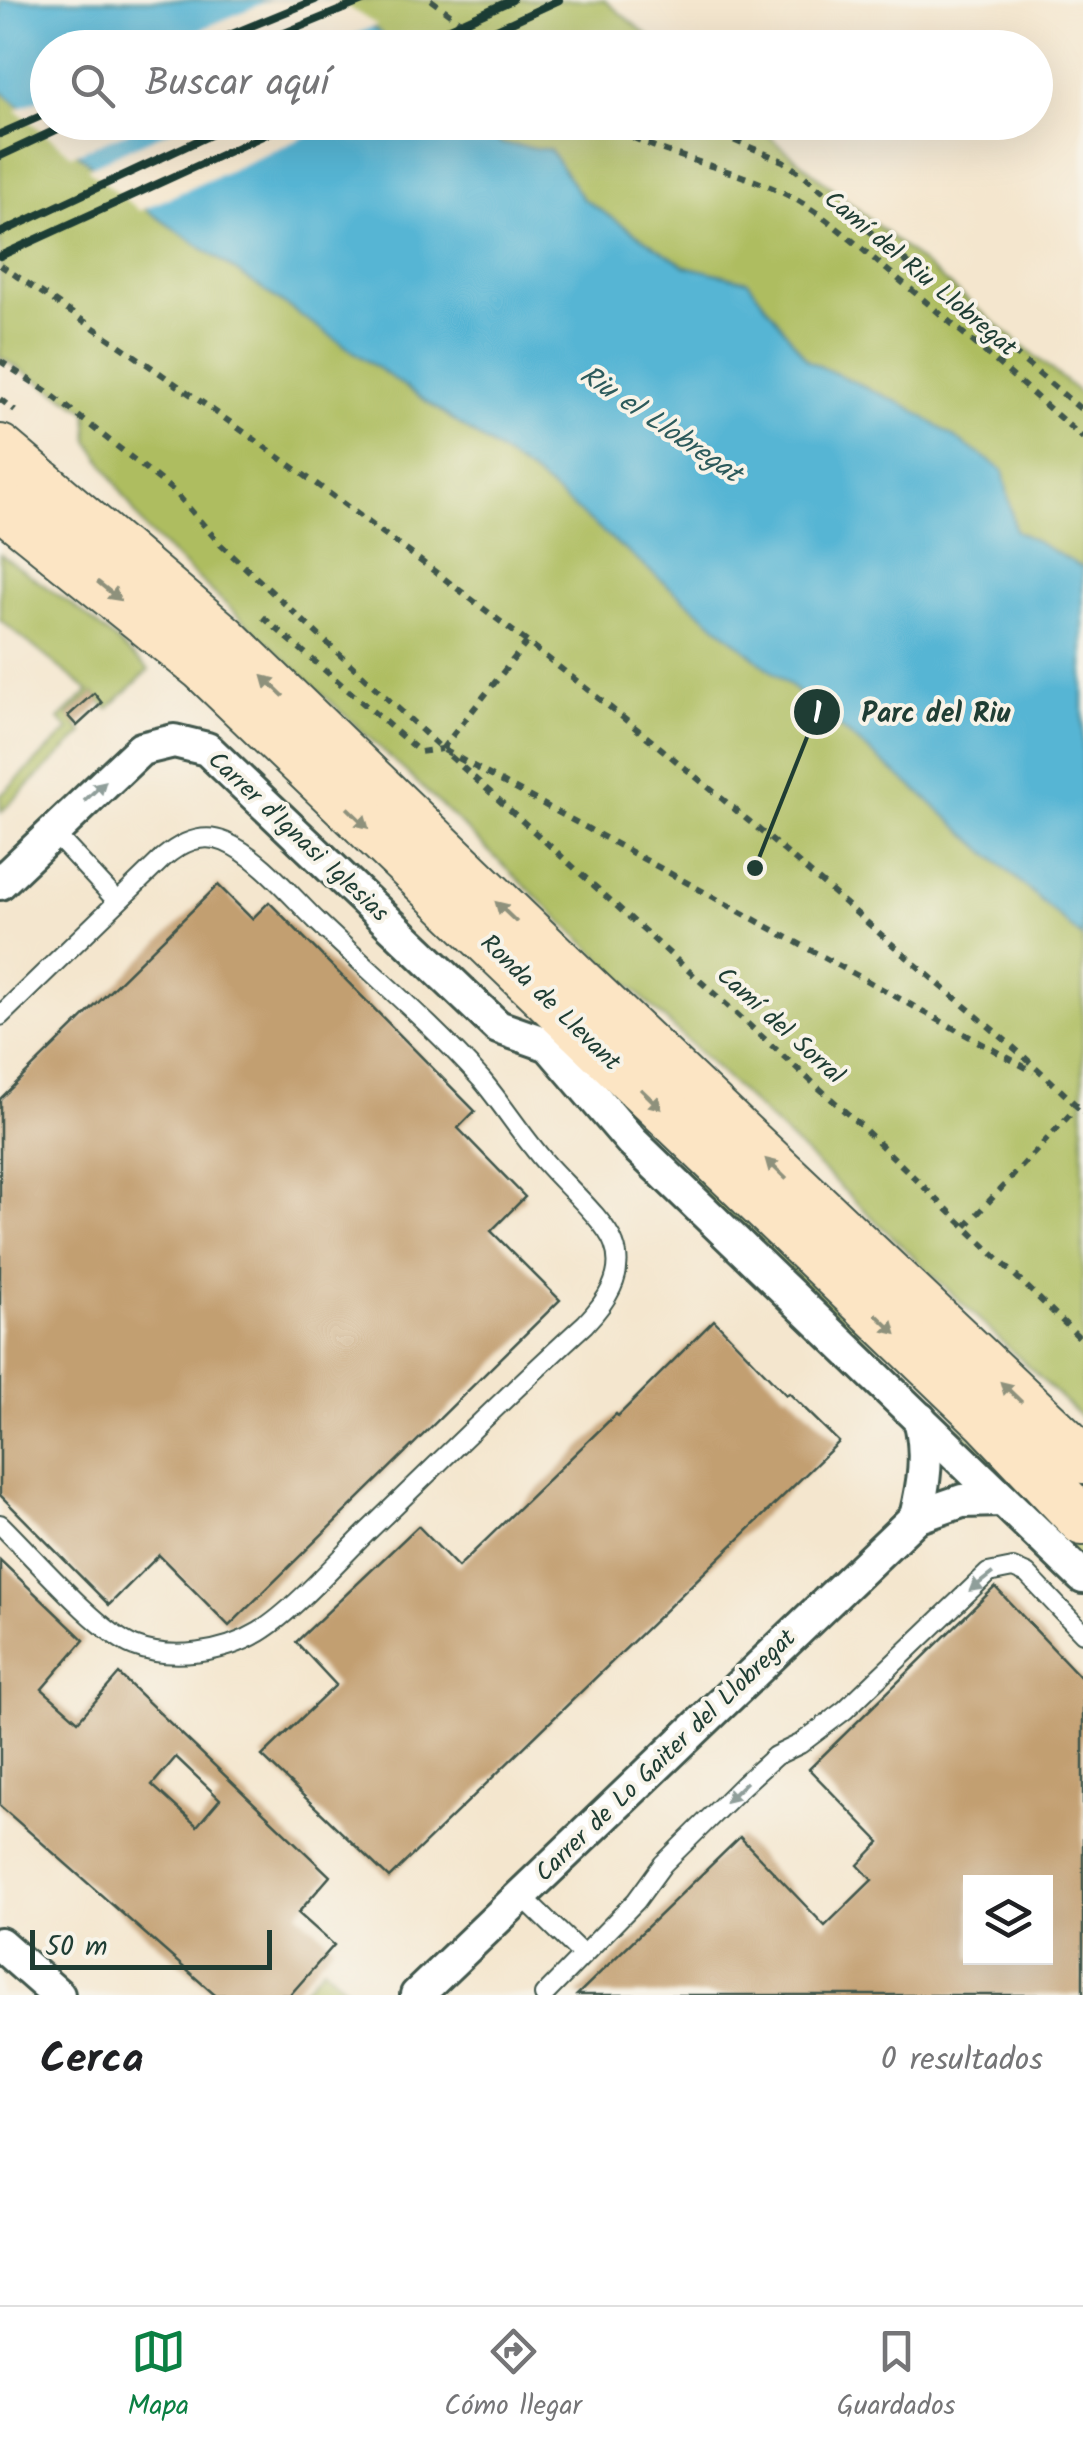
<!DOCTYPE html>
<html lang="es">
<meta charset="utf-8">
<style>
body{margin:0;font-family:Kalam,sans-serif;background:#f2f2f2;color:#202124}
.controls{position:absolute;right:30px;bottom:30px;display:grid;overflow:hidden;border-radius:0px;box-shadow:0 10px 40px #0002}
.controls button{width:90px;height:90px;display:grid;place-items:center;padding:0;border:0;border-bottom:2px solid #e0e0e0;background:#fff;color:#202124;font:50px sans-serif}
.scale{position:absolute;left:30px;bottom:25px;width:242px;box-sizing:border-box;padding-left:10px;border:5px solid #1f3d34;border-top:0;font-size:28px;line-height:35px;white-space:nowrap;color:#1f3d34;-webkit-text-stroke:8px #f7f3e8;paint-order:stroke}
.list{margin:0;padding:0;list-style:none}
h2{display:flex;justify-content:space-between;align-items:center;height:130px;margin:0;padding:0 40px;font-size:42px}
h2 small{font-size:32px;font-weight:400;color:#757577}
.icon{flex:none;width:55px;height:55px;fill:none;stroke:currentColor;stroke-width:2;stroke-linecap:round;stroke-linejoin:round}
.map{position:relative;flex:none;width:1083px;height:1995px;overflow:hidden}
.search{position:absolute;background:#fff;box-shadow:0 10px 40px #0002;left:30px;right:30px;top:30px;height:110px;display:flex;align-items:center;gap:25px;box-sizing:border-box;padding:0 35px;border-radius:55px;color:#757577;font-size:38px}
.sheet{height:310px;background:#fff}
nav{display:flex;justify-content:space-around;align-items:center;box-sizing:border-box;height:140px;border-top:2px solid #e0e0e0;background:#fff;font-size:28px;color:#757577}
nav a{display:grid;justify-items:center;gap:5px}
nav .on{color:#0b8043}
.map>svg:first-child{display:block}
.green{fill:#aebd60;stroke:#667d4a;stroke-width:2.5}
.water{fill:#56b5d4;stroke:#3a7984;stroke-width:2.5}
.pier{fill:#f4e6ce}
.building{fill:#c29f71;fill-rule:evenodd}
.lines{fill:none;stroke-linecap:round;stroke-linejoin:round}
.lane-casing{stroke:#3f564b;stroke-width:22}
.street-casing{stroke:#3f564b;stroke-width:38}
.secondary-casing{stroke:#3f564b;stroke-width:52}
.path{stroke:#3f564b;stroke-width:6;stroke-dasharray:8 8;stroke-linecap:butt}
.lane{stroke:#fff;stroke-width:18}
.street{stroke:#fff;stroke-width:32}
.secondary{stroke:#fce5c4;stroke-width:48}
.rail{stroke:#1f3d34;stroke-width:8}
.oneway{fill:#8e917c}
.oneway2{fill:#8f9e9a}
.labels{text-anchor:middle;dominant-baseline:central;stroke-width:8;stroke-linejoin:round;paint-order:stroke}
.street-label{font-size:25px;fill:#1f3d34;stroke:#f7f3e8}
.water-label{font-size:28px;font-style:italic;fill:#2d5b5c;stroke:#f7f3e8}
.leader{fill:none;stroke:#1f3d34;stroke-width:4}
.callout-dot{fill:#1f3d34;stroke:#f7f3e8;stroke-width:4}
.mark-label{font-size:30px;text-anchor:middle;font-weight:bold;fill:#fff}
.callout-label{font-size:28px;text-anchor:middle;font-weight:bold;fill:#1f3d34;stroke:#f7f3e8;stroke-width:8;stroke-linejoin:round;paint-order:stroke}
</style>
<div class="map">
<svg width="1083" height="1995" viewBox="0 0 1083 1995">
<rect width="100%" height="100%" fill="#f7f3e8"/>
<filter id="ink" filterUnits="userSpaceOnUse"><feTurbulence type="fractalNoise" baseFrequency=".01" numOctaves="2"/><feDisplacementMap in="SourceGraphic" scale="20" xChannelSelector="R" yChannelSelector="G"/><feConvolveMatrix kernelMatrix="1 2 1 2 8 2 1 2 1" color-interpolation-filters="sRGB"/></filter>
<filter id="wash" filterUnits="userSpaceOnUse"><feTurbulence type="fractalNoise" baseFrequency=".0048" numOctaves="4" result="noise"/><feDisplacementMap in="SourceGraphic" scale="40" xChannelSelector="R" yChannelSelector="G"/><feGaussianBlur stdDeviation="2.25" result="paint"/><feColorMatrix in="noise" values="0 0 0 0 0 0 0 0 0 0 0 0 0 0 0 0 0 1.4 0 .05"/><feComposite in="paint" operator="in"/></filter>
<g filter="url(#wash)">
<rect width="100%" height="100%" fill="#f4e6ce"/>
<g class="green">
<path d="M326,0H604L662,47H395Z"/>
<path d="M0,90L147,210L535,476L926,798L1083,938V1419L408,774L146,530L89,441L87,411L0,357Z"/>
<path d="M476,123H753L1083,396V568L1015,530L909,407L808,361L748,281L685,266L582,198L550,150L502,144Z"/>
<path d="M0,554L83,613L149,670L108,709L94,693L68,715L83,733L1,812L0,796L69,730L59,719L89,691L0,620Z"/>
<path d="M677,1161L711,1189L1078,1540L1083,1545V1571L667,1170Z"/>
<path d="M323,1967L352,1995H298Z"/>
</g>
<path class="water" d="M0,0H326L377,30L395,47L48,48V122L476,123L502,144L550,150L582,198L685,266L748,281L808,361L909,407L1003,470L1015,530L1083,568V938L926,798L535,476L147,210L0,90Z"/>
<g class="pier">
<path d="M270,0H336L377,25L324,47H160Z"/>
<path d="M47,96L48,122L149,123L72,155L16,110Z"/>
<path d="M189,122H335V123L140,211L87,168Z"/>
</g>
<g id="blocks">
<g class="building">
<path d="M94,693L102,703L77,726L68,716Z"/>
<path d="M218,885L252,919L269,902L475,1111L458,1128L525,1197L491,1231L560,1300L229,1626L159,1555L109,1605L0,1495V1099Z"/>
<path d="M714,1320L786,1395L789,1393L839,1442L389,1878L262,1756L336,1685L296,1642L418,1526L458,1567L616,1414L618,1416Z"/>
<path d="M0,1560L84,1640L42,1689L78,1721L119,1674L330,1876L298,1913L334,1945L290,1995H215L0,1806ZM176,1757L220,1799L197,1826L152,1785Z"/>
<path d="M995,1587L1083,1680V1995H577L740,1837L825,1926L872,1880L858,1865L880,1842L809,1769ZM970,1882H1046V1958H970Z"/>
</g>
</g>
</g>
<g filter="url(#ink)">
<use href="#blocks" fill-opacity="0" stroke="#3f564b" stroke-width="2.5"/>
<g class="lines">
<defs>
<g id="lane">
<path d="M53,832L116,900"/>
<path d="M0,1016L163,858C181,843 202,832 225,842C260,857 290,895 317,921C371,973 431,1023 481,1079C504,1106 522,1136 546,1163C563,1183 606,1221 614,1244C626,1275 605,1303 585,1324C510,1392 438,1464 365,1534C336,1563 292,1612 259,1632C224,1653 172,1661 134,1646C98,1632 31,1554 0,1524"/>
<path d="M521,1895L583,1955"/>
<path d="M544,1995L636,1901L663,1864L742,1786L775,1756L800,1744L845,1710L988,1573L1013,1568L1027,1574L1083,1633"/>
</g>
<g id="street">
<path d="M0,883L141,749L174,741L207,749L498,1027L549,1045L632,1142L1083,1577"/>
<path d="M916,1517C924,1484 929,1453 920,1419"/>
<path d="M0,1944L58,1995"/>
<path d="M417,1995L916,1517L962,1501L1003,1500"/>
</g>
<g id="secondary">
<path d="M0,449L223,638L577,980L1083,1459"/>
<path d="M0,504L203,667L988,1421L1083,1521"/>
</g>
</defs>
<use href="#lane" class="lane-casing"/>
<use href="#street" class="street-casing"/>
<use href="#secondary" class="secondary-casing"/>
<g class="path">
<path d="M431,0L496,48"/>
<path d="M605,122C664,160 735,166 795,199C828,218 857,245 886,269C953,323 1018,381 1083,438"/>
<path d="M690,122L783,161L803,175L1083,411"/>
<path d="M0,265C307,468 602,689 878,932C946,992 1019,1048 1083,1112"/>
<path d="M0,361L48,392L175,492L221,545L442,749L1034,1072"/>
<path d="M0,399L15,411"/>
<path d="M263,617L420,752L442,749"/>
<path d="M442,749L527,642"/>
<path d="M450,756L859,1124L1083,1341"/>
<path d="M966,1226L1078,1106"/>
</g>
<use href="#lane" class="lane"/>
<use href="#street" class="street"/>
<use href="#secondary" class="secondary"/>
<g class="rail">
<path d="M198,48L315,0"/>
<path d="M248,48L365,0"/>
<path d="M406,48L512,0"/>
<path d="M456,48L559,0"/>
<path d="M0,134L48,113"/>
<path d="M0,156L73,122"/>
<path d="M0,233L238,122"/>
<path d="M0,256L293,122"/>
</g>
</g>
<defs><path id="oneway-solid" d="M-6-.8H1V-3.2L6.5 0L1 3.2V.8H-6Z" transform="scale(2.5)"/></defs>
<g class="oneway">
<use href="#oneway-solid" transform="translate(109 591) rotate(39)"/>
<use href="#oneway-solid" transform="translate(273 686) rotate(-136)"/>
<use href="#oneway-solid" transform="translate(358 818) rotate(44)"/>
<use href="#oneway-solid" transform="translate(506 912) rotate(-136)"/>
<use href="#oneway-solid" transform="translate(651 1099) rotate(44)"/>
<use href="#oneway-solid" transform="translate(776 1169) rotate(-136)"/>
<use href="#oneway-solid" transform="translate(886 1324) rotate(44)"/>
<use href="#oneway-solid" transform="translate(1011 1392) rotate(-136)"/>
</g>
<g class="oneway2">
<use href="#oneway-solid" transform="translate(95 791) rotate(-43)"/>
<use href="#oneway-solid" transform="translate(981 1582) rotate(142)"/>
<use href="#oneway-solid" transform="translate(736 1792) rotate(136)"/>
</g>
</g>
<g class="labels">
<g class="street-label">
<text transform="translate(920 274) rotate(40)">Camí del Riu Llobregat</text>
<text transform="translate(298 837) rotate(43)">Carrer d'Ignasi Iglesias</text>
<text transform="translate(550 1003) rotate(44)">Ronda de Llevant</text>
<text transform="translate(780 1026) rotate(42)">Camí del Sorral</text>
<text transform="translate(666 1756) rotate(-44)">Carrer de Lo Gaiter del Llobregat</text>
</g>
<g class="water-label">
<text transform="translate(660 425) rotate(34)">Riu el Llobregat</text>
</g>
</g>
<path class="leader" d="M755 868L817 712"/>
<g class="callout-dot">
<circle cx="755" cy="868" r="10"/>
<circle cx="817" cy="712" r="25"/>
</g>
<g class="mark-label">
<text x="817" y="723">1</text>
</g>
<g class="callout-label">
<text x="936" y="722">Parc del Riu</text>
</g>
</svg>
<div class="controls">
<button><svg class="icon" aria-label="layers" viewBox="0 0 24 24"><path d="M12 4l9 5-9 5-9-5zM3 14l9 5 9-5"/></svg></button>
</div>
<div class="scale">50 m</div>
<div class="search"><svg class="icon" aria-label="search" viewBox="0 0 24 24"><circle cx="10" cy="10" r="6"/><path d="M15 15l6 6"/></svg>Buscar aquí</div>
</div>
<section class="sheet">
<h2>Cerca<small>0 resultados</small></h2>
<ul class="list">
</ul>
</section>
<nav>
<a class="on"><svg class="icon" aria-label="map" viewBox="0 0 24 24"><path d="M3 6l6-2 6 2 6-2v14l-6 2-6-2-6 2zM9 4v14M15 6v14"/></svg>Mapa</a>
<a><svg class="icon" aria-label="directions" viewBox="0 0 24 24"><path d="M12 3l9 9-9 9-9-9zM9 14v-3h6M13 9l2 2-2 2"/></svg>Cómo llegar</a>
<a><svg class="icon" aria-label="saved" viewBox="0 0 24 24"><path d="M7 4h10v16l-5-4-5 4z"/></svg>Guardados</a>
</nav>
